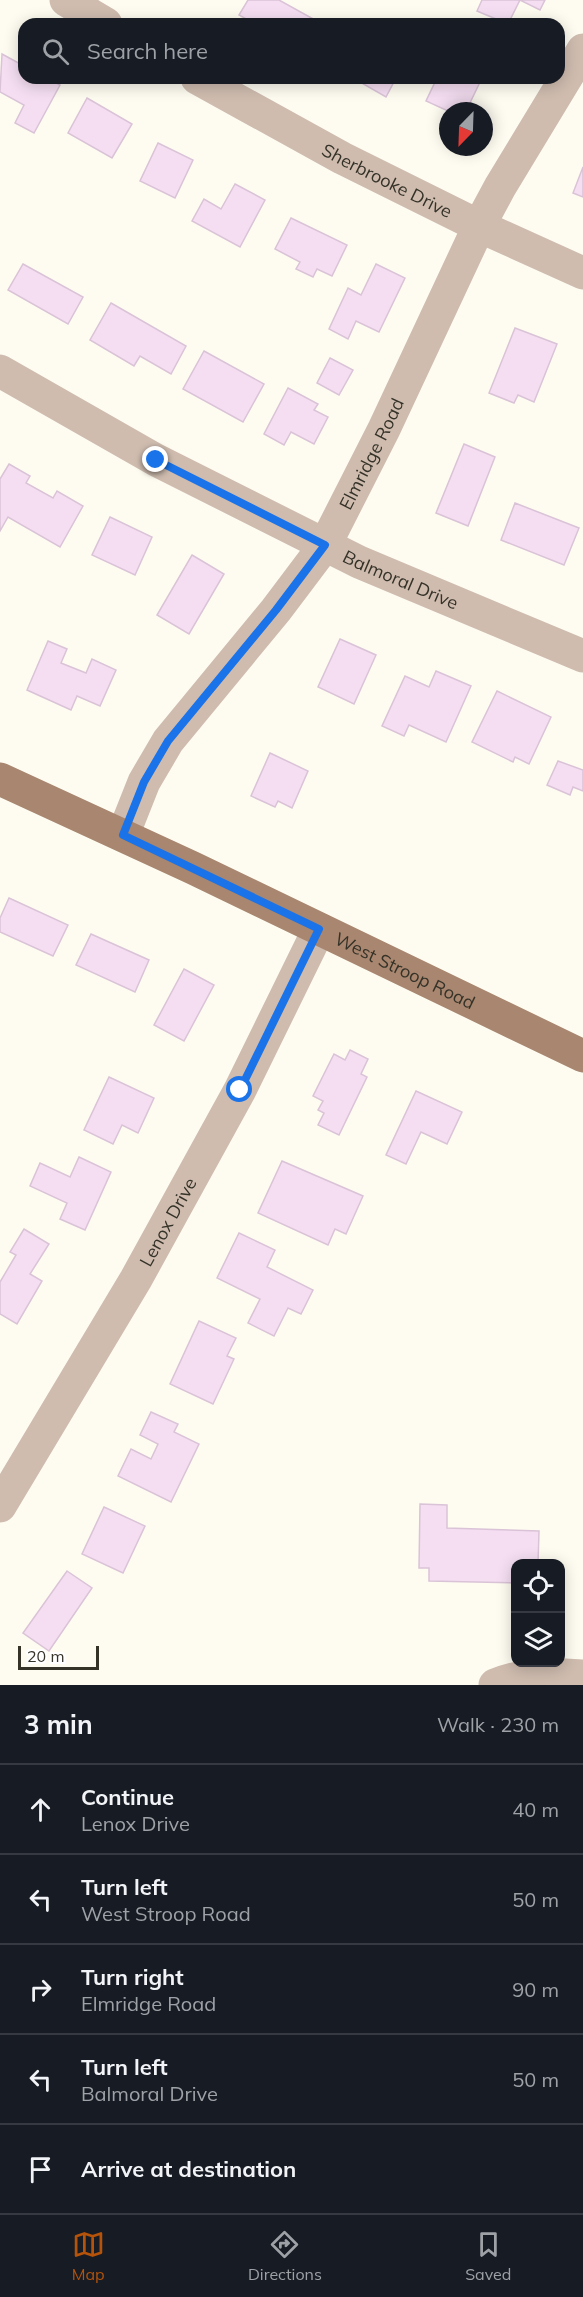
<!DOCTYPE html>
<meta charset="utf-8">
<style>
body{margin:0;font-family:Mulish,sans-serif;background:#20242c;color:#f1f3f6}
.controls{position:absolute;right:18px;bottom:18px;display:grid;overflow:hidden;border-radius:12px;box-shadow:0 3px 15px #0003}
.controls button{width:54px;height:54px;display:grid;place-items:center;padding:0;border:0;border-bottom:2px solid #363941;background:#171b24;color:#f1f3f6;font:30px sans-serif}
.compass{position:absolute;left:439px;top:102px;width:54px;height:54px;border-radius:50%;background:#171b24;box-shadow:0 3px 15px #0003;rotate:203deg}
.scale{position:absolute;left:18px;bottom:15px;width:81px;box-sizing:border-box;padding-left:6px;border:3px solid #353228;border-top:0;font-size:16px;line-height:21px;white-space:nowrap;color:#353228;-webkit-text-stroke:4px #fff;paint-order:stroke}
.stop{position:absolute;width:18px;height:18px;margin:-14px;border:4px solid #1a73e8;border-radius:50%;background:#fff}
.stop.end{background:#1a73e8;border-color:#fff;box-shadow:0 2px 6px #0008}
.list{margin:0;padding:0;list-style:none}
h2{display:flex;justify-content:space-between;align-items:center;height:78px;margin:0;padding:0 24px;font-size:26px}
h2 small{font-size:20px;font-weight:400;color:#9ea1a6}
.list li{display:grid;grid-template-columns:39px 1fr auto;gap:18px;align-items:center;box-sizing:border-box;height:90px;padding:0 24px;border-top:2px solid #363941}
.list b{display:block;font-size:22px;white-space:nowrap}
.list p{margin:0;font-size:20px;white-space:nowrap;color:#9ea1a6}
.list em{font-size:20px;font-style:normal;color:#9ea1a6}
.icon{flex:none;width:33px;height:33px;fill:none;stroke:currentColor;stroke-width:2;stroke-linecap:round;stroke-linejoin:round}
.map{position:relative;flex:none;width:583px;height:1685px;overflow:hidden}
.search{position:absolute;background:#171b24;box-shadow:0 3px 15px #0003;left:18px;right:18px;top:18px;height:66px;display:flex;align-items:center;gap:15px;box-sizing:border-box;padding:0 21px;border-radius:18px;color:#9ea1a6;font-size:22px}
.sheet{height:528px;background:#171b24}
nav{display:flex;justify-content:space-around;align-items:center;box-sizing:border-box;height:84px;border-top:2px solid #363941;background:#171b24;font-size:16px;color:#9ea1a6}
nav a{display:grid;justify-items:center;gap:3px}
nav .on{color:#b45309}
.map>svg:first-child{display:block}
.building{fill:#f5def2;stroke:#dac3d7;stroke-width:1.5}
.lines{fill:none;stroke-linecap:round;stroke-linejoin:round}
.minor{stroke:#cfbcaf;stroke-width:33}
.major{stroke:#a8866f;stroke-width:33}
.route{stroke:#1a73e8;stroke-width:8}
.labels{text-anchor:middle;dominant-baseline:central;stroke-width:5;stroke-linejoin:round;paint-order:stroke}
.street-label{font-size:18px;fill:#353228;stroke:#fff}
</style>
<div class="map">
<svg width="583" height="1685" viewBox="0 0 583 1685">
<rect width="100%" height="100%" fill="#fefcf1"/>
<g class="building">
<path d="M248,0H279L317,21L315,24H255L239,15Z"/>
<path d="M482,0H545L540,10L520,0L508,24L477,11Z"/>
<path d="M2,54L24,66V78H47L60,85L34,133L15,123L24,105L0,92Z"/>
<path d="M353,78H396L386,97Z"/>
<path d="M437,78H482L466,111H448L426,101Z"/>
<path d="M87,98L132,124L112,158L68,133Z"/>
<path d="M158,143L193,160L175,198L140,181Z"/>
<path d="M583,167V197L573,193Z"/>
<path d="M235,184L265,200L240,247L192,221L204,199L221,209Z"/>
<path d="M291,218L347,245L332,276L317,269L313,277L296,269L300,262L275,249Z"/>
<path d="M23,264L83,297L68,324L8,290Z"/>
<path d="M376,264L405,278L379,332L356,321L348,339L329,329L348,288L361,295Z"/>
<path d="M111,303L186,346L171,374L140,356L134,366L90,340Z"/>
<path d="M515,328L557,344L534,402L518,395L514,403L489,393Z"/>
<path d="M204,351L264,384L243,422L183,389Z"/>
<path d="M330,358L353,370L339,395L317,383Z"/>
<path d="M288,388L318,404L314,410L328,417L314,444L291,432L284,445L264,434Z"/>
<path d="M464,444L495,457L468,526L436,513Z"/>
<path d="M9,464L30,476L26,483L53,498L57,491L83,506L60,547L8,517L0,531V479Z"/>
<path d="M515,503L579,528L564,565L501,540Z"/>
<path d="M110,517L152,537L135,575L92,555Z"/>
<path d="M192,555L224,574L189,634L157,615Z"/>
<path d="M340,639L376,655L354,704L318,687Z"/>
<path d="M48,641L67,649L61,663L86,673L92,659L116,670L100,706L77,696L71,710L27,690Z"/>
<path d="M436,671L471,686L446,742L409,725L404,736L382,726L405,676L429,687Z"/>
<path d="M497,691L551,717L529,764L515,757L513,762L472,742Z"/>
<path d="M270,753L308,771L292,808L278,801L275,807L251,796Z"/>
<path d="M558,761L583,770V791L573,787L570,795L547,785Z"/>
<path d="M9,898L68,925L53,956L0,932V918Z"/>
<path d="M91,934L149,960L135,992L76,965Z"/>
<path d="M184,969L214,985L184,1041L154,1025Z"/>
<path d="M350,1050L368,1059L361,1074L367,1077L339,1135L318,1125L324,1113L318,1110L323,1101L313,1096L334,1054L345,1060Z"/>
<path d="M109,1077L154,1098L138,1133L122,1125L113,1144L84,1130Z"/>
<path d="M416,1091L462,1112L447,1144L421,1132L406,1164L386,1155Z"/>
<path d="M79,1157L111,1172L85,1230L60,1219L67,1203L30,1186L40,1163L70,1177Z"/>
<path d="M282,1161L363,1196L346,1234L335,1229L328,1245L258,1213Z"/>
<path d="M24,1229L49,1244L30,1274L42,1281L17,1324L0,1314V1282L16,1255L10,1252Z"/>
<path d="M239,1233L275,1250L267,1267L313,1290L301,1314L288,1308L274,1336L248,1323L260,1299L217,1278Z"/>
<path d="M199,1321L236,1338L227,1356L234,1359L213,1404L170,1384Z"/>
<path d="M151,1412L178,1424L174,1432L199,1444L171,1502L118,1476L131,1449L151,1459L158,1444L140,1435Z"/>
<path d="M420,1504L447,1505V1528L539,1531L538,1564H516V1583L429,1581V1568H419Z"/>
<path d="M104,1507L145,1526L123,1573L82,1554Z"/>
<path d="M67,1571L92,1588L49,1651L23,1633Z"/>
</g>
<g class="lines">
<g class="minor">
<path d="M66,0L106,24"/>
<path id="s1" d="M197,78L342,158L479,226L583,273"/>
<path id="s2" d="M0,371L156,460L359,562L583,656"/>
<path id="s3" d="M123,835L144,782L168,741L276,610L325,545L384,429L479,226L500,187L583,50"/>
<path id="s4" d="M0,1506L136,1279L240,1090L319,929"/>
<path d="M495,1685C523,1673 552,1674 583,1676"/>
</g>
<path class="major" id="s5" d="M0,779L193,868L583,1056"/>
</g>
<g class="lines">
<path class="route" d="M156,460L325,545L276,610L168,741L144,782L123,835L319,929L240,1090"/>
</g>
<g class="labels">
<g class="street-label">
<text stroke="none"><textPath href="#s1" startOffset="216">Sherbrooke Drive</textPath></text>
<text stroke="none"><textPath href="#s3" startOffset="458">Elmridge Road</textPath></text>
<text stroke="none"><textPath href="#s2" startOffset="452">Balmoral Drive</textPath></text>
<text stroke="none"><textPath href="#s5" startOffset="448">West Stroop Road</textPath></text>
<text stroke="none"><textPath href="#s4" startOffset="330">Lenox Drive</textPath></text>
</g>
</g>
</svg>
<div class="controls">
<button><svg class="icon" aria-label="locate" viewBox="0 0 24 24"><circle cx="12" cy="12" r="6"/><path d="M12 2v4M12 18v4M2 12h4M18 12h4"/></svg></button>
<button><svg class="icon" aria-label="layers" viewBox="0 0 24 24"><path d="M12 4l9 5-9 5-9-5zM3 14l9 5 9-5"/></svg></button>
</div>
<svg class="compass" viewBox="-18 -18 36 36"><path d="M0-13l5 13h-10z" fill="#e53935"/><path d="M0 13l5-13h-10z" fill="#9ea1a6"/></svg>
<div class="scale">20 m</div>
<div class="stop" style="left:240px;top:1090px"></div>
<div class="stop end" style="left:156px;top:460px"></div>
<div class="search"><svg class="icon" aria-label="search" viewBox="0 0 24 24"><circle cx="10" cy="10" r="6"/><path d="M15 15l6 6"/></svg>Search here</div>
</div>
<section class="sheet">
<h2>3 min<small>Walk · 230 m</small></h2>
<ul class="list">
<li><svg class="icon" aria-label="ahead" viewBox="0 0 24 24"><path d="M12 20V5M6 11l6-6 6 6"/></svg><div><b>Continue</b><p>Lenox Drive</p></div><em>40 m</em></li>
<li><svg class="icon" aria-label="left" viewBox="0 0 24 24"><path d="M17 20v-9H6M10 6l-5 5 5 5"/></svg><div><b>Turn left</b><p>West Stroop Road</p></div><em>50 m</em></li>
<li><svg class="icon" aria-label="right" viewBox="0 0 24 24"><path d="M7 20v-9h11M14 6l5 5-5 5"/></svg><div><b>Turn right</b><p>Elmridge Road</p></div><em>90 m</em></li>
<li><svg class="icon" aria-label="left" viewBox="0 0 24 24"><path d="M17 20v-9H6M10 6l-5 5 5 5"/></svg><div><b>Turn left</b><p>Balmoral Drive</p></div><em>50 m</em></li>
<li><svg class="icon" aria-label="arrive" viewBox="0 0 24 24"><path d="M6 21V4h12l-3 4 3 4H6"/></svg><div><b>Arrive at destination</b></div></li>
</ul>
</section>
<nav>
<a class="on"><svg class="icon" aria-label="map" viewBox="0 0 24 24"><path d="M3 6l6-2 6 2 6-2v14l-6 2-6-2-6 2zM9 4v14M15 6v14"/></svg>Map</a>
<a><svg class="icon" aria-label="directions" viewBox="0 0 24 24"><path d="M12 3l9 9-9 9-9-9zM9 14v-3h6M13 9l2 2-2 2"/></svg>Directions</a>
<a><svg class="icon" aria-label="saved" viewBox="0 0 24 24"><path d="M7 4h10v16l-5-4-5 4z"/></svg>Saved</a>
</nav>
